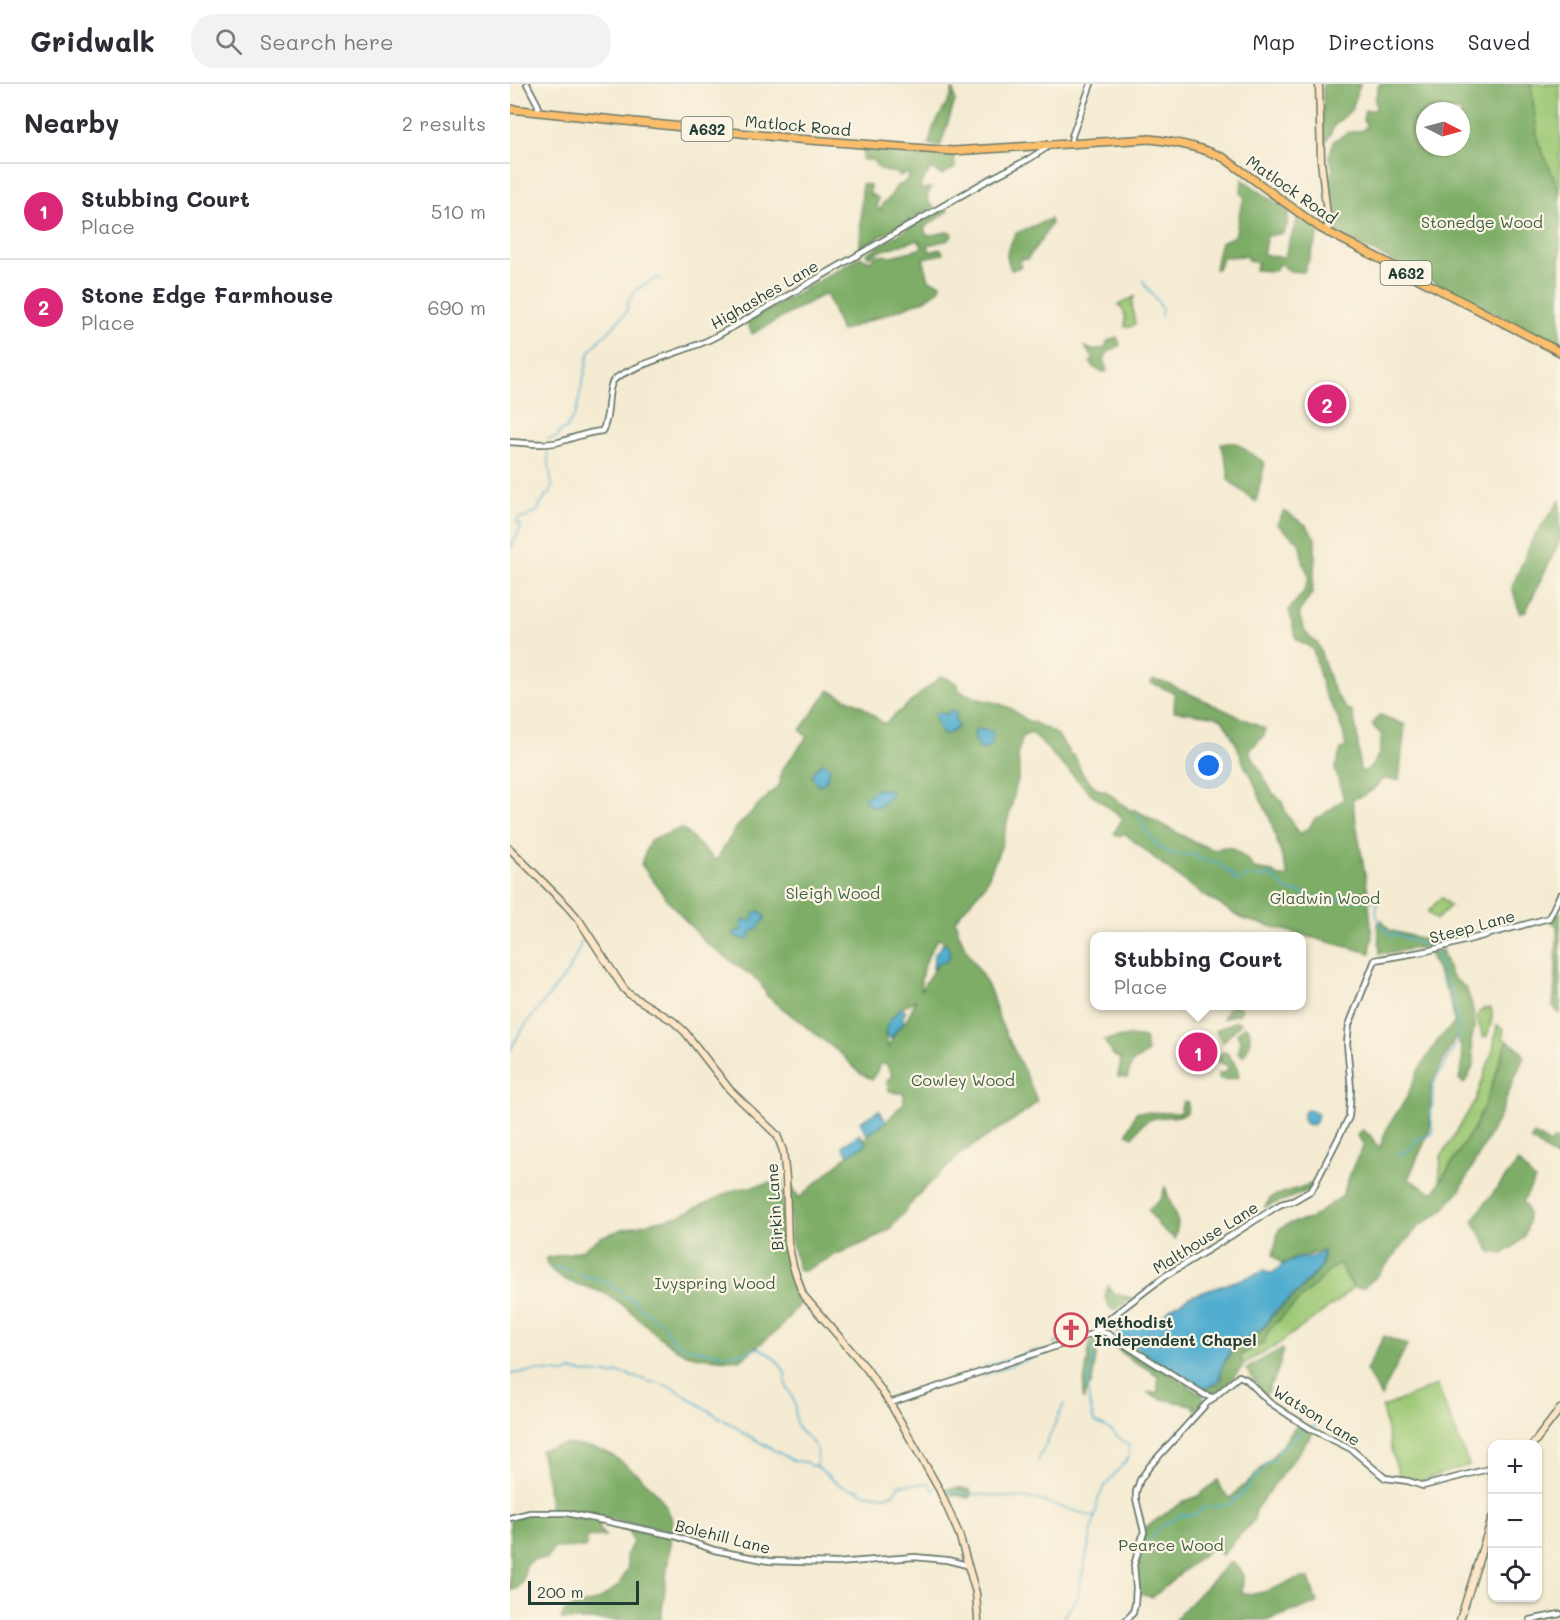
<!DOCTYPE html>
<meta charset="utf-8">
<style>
body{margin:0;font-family:Mali,sans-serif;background:#f2f2f3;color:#2b2b33}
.controls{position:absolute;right:18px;bottom:18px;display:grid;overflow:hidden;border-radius:12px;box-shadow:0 2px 4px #0004}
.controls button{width:54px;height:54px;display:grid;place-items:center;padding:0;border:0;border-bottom:2px solid #e1e1e2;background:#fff;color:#2b2b33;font:30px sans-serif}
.compass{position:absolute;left:906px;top:18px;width:54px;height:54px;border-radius:50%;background:#fff;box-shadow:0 2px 4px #0004;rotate:96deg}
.scale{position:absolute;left:18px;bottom:15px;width:111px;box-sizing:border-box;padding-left:6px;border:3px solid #1f3d34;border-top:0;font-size:16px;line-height:21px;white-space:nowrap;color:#1f3d34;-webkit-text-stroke:4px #fcf5e5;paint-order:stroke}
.you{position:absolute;left:699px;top:682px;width:21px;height:21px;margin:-15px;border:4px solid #fff;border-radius:50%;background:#1a73e8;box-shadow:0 0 0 9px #1a73e833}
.badge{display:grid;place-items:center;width:39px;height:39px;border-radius:50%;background:#db2777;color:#fff;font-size:20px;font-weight:700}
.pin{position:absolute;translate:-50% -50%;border:3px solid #fff;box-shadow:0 2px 6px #0006}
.popup{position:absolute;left:580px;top:848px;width:216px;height:78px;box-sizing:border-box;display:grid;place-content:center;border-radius:12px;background:#fff;filter:drop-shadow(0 2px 4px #0005);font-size:20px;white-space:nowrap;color:#7c7c81}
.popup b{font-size:22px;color:#2b2b33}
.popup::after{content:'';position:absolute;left:50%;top:100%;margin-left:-12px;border:12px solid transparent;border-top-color:#fff}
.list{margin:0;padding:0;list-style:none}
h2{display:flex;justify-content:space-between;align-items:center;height:78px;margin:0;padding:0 24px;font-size:26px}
h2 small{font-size:20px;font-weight:400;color:#7c7c81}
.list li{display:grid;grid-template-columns:39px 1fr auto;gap:18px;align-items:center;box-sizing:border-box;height:96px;padding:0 24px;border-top:2px solid #e1e1e2}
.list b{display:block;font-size:22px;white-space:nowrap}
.list p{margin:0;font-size:20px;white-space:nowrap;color:#7c7c81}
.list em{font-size:20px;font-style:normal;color:#7c7c81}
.icon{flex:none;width:33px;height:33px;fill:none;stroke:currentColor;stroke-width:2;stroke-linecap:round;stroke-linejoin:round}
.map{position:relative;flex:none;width:1050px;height:1536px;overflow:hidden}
header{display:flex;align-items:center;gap:36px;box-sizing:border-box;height:84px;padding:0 30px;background:#fff;border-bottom:2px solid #e1e1e2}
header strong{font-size:28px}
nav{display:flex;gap:33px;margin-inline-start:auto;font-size:21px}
.search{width:420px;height:54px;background:#f2f2f3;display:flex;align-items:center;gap:15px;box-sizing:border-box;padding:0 21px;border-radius:24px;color:#7c7c81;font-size:22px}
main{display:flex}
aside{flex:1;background:#fff}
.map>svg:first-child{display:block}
.green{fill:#9ec976;stroke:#5e8355;stroke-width:1.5}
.forest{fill:#7ead67;stroke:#4e754e;stroke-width:1.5;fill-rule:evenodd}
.water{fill:#51adcf;stroke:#387582;stroke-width:1.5}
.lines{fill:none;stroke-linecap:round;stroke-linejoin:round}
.stream{stroke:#51adcf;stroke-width:1.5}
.street-casing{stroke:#6a7a6b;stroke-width:8}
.secondary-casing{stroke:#6a7a6b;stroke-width:9}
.primary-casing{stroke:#6a7a6b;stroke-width:10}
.street{stroke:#fff;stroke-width:4.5}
.secondary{stroke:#fde5c5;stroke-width:6}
.primary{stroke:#fabe6d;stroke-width:7}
.labels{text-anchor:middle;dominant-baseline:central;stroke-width:4.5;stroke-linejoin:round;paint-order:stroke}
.shield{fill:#fcf5e5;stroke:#617469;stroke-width:1.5}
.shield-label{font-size:15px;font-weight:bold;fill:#1f3d34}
.street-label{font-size:16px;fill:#1f3d34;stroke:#fcf5e5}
.park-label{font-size:16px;fill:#3f6044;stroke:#fcf5e5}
.poi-label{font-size:16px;font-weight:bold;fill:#1f3d34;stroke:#fcf5e5;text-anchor:start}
</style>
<header>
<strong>Gridwalk</strong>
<div class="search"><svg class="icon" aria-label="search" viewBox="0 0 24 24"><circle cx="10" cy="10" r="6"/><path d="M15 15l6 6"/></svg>Search here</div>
<nav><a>Map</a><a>Directions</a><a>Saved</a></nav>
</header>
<main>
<aside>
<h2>Nearby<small>2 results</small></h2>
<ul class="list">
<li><span class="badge">1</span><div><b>Stubbing Court</b><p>Place</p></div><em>510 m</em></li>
<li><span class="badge">2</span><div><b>Stone Edge Farmhouse</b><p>Place</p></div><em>690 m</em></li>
</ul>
</aside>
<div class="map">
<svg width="1050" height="1536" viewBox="0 0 1050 1536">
<rect width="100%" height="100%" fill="#fcf5e5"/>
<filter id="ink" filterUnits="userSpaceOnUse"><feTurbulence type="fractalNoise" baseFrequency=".0167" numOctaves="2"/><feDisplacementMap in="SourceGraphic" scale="12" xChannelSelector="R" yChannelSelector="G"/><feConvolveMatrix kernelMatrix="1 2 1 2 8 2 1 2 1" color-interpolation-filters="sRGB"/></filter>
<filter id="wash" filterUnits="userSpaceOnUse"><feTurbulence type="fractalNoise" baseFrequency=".008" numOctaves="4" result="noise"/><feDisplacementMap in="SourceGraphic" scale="24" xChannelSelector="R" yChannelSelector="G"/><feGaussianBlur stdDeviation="1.35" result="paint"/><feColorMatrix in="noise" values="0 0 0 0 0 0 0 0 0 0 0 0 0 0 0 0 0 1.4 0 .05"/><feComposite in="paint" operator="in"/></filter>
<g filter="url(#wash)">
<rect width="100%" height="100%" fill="#f4ebd2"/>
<g class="green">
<path d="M1021,0H1050V108L1028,58Z"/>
<path d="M624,213L622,219L625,240L620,243H615C615,234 616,226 608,221Z"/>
<path d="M931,813L940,822L926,836L918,828Z"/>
<path d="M981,924C984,933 980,944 977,952L973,953L967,934L969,928L973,925Z"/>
<path d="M987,941L994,946L992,954L997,957L979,1010L965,1042L929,1099L931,1073L965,1017L983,966Z"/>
<path d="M830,1179L833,1187L843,1203L828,1217L764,1263L733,1280L731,1274V1271L753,1259L759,1246L824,1182Z"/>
<path d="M927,1301L959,1381L924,1392L911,1398L904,1395L890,1393L882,1369L872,1324Z"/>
</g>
<g class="forest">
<path d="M813,0H850L842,25L825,41L813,63Z"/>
<path d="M869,0H1021L1028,58L1050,108V264L951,211L828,150L823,144L819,97L823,84L819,72L824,57L837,49L853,46L857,41L853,36L855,26H866L865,16ZM915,27H951V63H915Z"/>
<path d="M443,4L445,17L430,63L419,60L423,44L441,12Z"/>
<path d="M353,63L444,71L445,84L431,91L421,84L412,98L410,105L421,104L417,113L420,120L424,123L350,164L352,100L360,101V110L368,114L367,123L371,126L373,119L378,116L387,102L393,100L399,93L398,89L389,92L387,89C375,87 369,88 363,76H353Z"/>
<path d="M732,95L779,128L777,141L773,149L757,152L753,170L774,174L788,133L809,149L794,188L780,187L769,179L765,187L745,186L748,179L738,176L736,172L713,173L708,185H705L708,169L711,158L725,152C729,139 728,125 735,114L731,108Z"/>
<path d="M435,122L438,127L414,144L417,152L437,148H441L442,152L438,156L418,161L420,168L430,165L432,166L433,170L413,174L419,196L431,200L429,206L415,216L331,247L316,209L242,250L237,238L350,173L361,177L366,171L382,172L409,165L413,162L407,156L367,168L360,173L356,170Z"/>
<path d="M540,135L541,140L530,158L517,175L509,176L511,183L501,186L497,173L498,165L506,149Z"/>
<path d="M607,253L610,261C597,269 591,269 597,287L593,288L584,284L580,278L584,275L575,263L583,266L595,264L597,257L601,256Z"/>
<path d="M711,359H726L755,379L746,418L718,396V384Z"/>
<path d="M1050,416V456L1016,527L1010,530L1002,503L1023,454Z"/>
<path d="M774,427L796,441L805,454V478L802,509L789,528C791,542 796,553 808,560L821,599L826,610L837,626H841C849,646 848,666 850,687H856C868,677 872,666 871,650L862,641L870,631L895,641L889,696L872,695C863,707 857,712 842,715L858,808L862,854L860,869L733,835L694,811L664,790L614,749L609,753L604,749L613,734L581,710L522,649L513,652L508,668L509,691L491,763L475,801L445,836C451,864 468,881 480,906C484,916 486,927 490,937C502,964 517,989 527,1017L517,1027L453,1068L409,1110L380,1145L359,1157L327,1170L294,1187H289L281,1155L280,1104H283L289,1114L338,1071L356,1060L354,1055C360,1047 370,1044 377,1037C383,1031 388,1024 394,1019V1009H386L378,1006L377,997L382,991L376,980H371L362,995L351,990L331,970L257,912L250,898L196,859L159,818L131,780L140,756L172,744L206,777L226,744L270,700L271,687L297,653L290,646L319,606L352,622L374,640L432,592L446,599L450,607L468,615L487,619L500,624L518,637L525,639L547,650L560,670L565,673L573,691L587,705L597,708L620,726H625L686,759L705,766L714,763L722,764L738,776L744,785L763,788L769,793L778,792L759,732L750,714L741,691L735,683L726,659L712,635L703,632L664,627L665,609L641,599L643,596L657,599L755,645V650L739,667L762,708L772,718L776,729L789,750L799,744L806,733H810L834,715L825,685L831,665L836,663L833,648L827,632L814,608L803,565L786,555L779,526L795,506L799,492L794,481L789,458L767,440ZM429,854L436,860L440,871L436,878H430C422,887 417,896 411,906C409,889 419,867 429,854ZM406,916L397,935L391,942L387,945L378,963L375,948L391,924Z"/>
<path d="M1050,828V930L1043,923L1046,886L1047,842L1040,837L1041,834Z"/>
<path d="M872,836L879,846L912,855H934V860L870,870L868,840Z"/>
<path d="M932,866L941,892L956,904L962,921L965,939L961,958L964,980L957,996L953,999L949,995C953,983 956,964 945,954L921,1001L920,1046L898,1095L920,1108H924L965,1042L979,1010L997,957C1004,962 1012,965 1014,973L1003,997L990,1031L950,1106L932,1127L909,1142L866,1193L853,1204H845L833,1187L830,1179L824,1182L759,1246L753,1259L731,1271V1274L733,1282C723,1293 708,1317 692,1306L708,1300L712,1294L711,1287L720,1269L754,1244L761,1233L793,1205C802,1188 816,1189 813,1166L796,1172H792L772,1180L763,1171L769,1145L781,1139L800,1135L832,1112L844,1080L854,1061L847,1051L852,1046L860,1051L869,1065L878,1042L896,1015L909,985L929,955L944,940C944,915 929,891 919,869Z"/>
<path d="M719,922H729L732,925L729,931H723L713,935Z"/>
<path d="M726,937L731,939L730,940L712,959L706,946Z"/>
<path d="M734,942L739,945C741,956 740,964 733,972L728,968C732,962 731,956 727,950Z"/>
<path d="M619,952L635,954L637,969L622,979L617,994L608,993L611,975L604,972L594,956Z"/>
<path d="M713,968L717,969L727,983L729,993L715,996L708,994V989L717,988L718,982L707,977V973Z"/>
<path d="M673,1017L678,1018L677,1029C665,1036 647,1030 635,1038C630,1041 626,1048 623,1053L617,1050L626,1028L670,1029Z"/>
<path d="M1024,1050L1040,1060L1044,1056H1050V1077L1021,1056Z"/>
<path d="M1008,1078L1025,1096L1013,1117C1017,1124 1018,1127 1018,1135C1018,1155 1007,1160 993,1170L981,1168L963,1137L976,1118Z"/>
<path d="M272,1097L274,1159L280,1181L292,1216L269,1245L230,1276C214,1275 188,1275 175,1269C145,1256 126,1226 98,1211C83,1203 65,1202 50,1193C45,1190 41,1185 37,1181V1174L73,1166L91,1153L113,1145L169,1132L224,1106Z"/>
<path d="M804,1099L798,1107L755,1123L761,1113Z"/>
<path d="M655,1103L668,1139L665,1155L649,1142L638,1125L651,1116Z"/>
<path d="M598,1202L604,1210L623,1214L605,1226L601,1225L595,1214Z"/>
<path d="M874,1252L897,1261L871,1313L856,1286Z"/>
<path d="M587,1253L596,1256L587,1266L582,1298L573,1316C573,1297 578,1278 580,1259Z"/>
<path d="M599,1254H602L693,1311L694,1320L686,1326L682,1321L651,1315L638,1309L648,1308V1292C634,1281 606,1271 599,1254Z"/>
<path d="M771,1265L773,1267C771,1276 769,1285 765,1293C761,1299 759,1301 759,1308L754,1311L736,1285Z"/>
<path d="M788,1340L803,1349L745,1426L744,1436L712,1471L703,1462L643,1513L628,1509L626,1479L636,1443L673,1418L688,1412L708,1396L713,1408L720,1414C745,1393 769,1367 788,1340Z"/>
<path d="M57,1360C68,1362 83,1362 93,1367C117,1378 168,1419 162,1448L65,1427L40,1424L37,1395L30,1366Z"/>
<path d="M450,1404L460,1406L461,1411L458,1414L446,1411H437L433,1405Z"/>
<path d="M14,1430C40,1429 65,1433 91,1438L89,1445L95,1452L77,1453L76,1463L43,1464L37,1475H25L16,1480L13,1498L7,1505L0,1506V1436Z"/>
<path d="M118,1444L161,1453L151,1536H51L54,1528L63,1523L87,1517L109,1501L118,1483L116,1472L123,1458Z"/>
<path d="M723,1478C735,1491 735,1492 731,1508C756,1516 775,1493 799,1494L807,1519L758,1536H664L718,1480Z"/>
</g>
<g class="water">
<path d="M442,626L446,629L445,636L448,642L443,647L433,651L430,648L424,630L430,628L432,630H436Z"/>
<path d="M466,645L481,647L483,650L481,662L472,666L467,661L464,650Z"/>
<path d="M312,679L317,680L320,685L316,697L309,702L302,693L303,688Z"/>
<path d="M372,705L379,706L382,708L381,711C371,721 364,732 354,714L365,706Z"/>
<path d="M250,827L255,833L254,837L248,841L249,844L240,849V854L234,856L224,851V848L233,845L232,839L233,836L240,837L243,835V830Z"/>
<path d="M433,860H436L439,866V876L430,878L423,884L424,871Z"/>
<path d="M391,924L396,927L393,932V940L387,945L381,954L378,953C371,941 384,932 391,924Z"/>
<path d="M369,1026L376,1038L357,1050L350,1038Z"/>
<path d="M798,1026L808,1029L806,1038L803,1041L796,1040C792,1036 792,1032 795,1027Z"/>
<path d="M350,1050L356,1060L338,1071L332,1062Z"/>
<path d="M813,1167L810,1184L794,1200L792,1204L763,1229L754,1242L743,1251L729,1260L719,1269L710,1287V1294L706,1299C700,1300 697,1306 690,1305L609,1253L606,1247L611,1245L614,1241H642L661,1224L681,1212L750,1189L754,1186L758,1189H763C771,1180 780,1178 791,1173C799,1176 806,1171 813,1167Z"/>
</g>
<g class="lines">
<g class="stream">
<path d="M633,196C636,207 648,213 651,224"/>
<path d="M651,232L652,225"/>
<path d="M38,355L48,353L49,348L56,345L66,329L79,269L91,254L97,250L117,227L118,218L127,205L146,194L152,195"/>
<path d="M0,463L2,462C4,454 9,450 11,442L8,440L7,437L11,433L16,434L21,429L27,428L31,419L35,416L34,414L35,411L40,410L42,402L37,366"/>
<path d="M628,729C639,757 652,775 685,770L690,776L696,775L704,779H710L711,783L720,788L726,797H731L733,793C739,791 744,790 750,794L759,790L778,807L793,809L797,816H802L807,812L814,819L831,815L835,817L862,816L868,819C862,834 873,842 882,853L886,850L912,860L919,865"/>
<path d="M0,967C14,936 40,914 59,886C65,876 68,865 73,855"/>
<path d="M887,1072L899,1066L908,1055L923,1049L920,1025L923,1021V1001L948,957L949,944L941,904L934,895L927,869L923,867"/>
<path d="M43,1183C54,1186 67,1186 76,1193H82L88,1196L97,1197L102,1203L111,1207L114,1212L125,1217L130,1225H134L144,1236L150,1237L153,1239C155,1244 158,1251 162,1255C170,1264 208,1271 220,1270C230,1270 239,1267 248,1264C258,1267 271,1279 275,1289C276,1294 275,1298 277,1303C280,1309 283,1314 285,1320C286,1328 284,1334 287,1343C290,1348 293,1349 297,1353C307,1363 310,1367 306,1381"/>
<path d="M544,1260L557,1254"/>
<path d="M474,1283L527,1266"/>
<path d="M0,1290L27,1287L56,1289L62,1287L85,1290L90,1289L103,1291L107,1289L117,1290L123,1293L133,1295L138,1298H146L165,1305L220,1340L224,1341L233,1349L284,1377L296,1378L301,1382H306C318,1391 332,1408 348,1405L352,1409L374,1412L383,1410L389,1401H393L419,1399L423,1407L426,1404"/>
<path d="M471,1292L568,1258"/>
<path d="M801,1343H803L808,1340"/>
<path d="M528,1377L554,1320"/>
<path d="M429,1400L430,1399L437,1408L525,1415L585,1433"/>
<path d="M639,1459C646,1443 659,1439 673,1430L677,1432L689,1429L692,1424L722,1420L725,1414H729L743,1395L746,1394L749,1388L753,1386L755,1379L764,1377L769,1366L773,1365L772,1362C782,1358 785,1351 795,1346"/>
<path d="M551,1536L567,1514L585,1433L588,1415L596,1400L619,1373V1362L596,1343L584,1338L579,1317L578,1301L583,1278L581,1264L587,1260L592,1253L589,1249"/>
</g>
</g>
</g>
<g filter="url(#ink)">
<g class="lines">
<defs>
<g id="street">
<path d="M17,0L28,21V27"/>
<path d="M561,61L562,52L581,0"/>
<path d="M0,358C16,359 34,362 49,358C64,354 77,348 92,347C101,332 96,307 103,297C112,285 177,266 194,258C204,254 213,248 223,243L478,96L519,75L539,62"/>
<path d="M587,1246L598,1250L695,1311L704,1314"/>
<path d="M380,1319L582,1250L604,1231L655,1192L719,1153L763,1125L771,1120L783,1117L802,1106L839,1033L841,1005L837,959L839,941L865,876L917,867L1039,834L1050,811"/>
<path d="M0,1434L20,1429H57L165,1452L204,1466L259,1477L327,1479L404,1473L437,1476L457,1481"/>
<path d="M616,1536L623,1529L625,1520L626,1504L624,1481L634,1448L626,1415V1408L630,1396L639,1383L696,1320L729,1292L736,1295L759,1318L780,1332L801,1345L841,1365L875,1394L898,1397L913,1402L982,1384"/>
<path d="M1020,1536L1050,1530"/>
</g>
<g id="secondary">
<path d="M809,0L811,77L818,140V149"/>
<path d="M0,765L58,823L69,836L114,905L119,910L163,937L175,948L220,1006L267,1051L273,1067L276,1094L278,1159L283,1182L293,1211L356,1284L380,1319L429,1405L449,1450L466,1509L468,1536"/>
<path d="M1023,1360L1050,1325"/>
<path d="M950,1536L982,1434"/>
</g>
<path id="primary" d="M0,25L287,55L443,67L640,55C665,58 692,63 714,74L810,144L1050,268"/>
</defs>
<use href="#street" class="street-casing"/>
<use href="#secondary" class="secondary-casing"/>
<use href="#primary" class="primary-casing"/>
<use href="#street" class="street"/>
<use href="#secondary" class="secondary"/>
<use href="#primary" class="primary"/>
</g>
</g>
<defs>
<symbol id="church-ring" viewBox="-11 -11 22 22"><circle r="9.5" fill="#fcf5e5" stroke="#d1495b" stroke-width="1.5"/><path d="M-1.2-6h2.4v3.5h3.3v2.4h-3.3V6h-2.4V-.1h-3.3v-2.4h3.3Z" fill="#d1495b"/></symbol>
</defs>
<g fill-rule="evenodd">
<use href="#church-ring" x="542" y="1227" width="38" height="38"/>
</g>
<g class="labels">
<g class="shield">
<rect x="171.5" y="33" width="51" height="24" rx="4.5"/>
<rect x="870.5" y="177" width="51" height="24" rx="4.5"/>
</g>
<g class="shield-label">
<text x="197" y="45">A632</text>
<text x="896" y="189">A632</text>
</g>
<g class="street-label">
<text transform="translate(288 41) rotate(5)">Matlock Road</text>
<text transform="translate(782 105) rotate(35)">Matlock Road</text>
<text transform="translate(254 210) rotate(-30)">Highashes Lane</text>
<text transform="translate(962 842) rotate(-15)">Steep Lane</text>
<text transform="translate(264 1123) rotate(-94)">Birkin Lane</text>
<text transform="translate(695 1153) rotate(-32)">Malthouse Lane</text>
<text transform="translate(807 1331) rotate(32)">Watson Lane</text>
<text transform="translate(213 1452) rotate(14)">Bolehill Lane</text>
</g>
<g class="park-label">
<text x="972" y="137">Stonedge Wood</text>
<text x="323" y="808">Sleigh Wood</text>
<text x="815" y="813">Gladwin Wood</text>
<text x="453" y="995">Cowley Wood</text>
<text x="205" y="1198">Ivyspring Wood</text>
<text x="661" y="1460">Pearce Wood</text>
</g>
<g class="poi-label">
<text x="584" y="1237">Methodist<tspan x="584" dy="18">Independent Chapel</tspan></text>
</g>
</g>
</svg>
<div class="controls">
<button>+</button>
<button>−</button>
<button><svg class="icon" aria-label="locate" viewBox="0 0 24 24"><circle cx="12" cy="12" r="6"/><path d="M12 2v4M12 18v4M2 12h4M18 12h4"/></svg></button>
</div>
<svg class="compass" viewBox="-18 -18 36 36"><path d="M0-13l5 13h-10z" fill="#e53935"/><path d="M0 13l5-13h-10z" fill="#7c7c81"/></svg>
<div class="scale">200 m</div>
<div class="you"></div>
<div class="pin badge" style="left:688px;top:968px">1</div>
<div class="popup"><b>Stubbing Court</b>Place</div>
<div class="pin badge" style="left:817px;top:320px">2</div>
</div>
</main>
